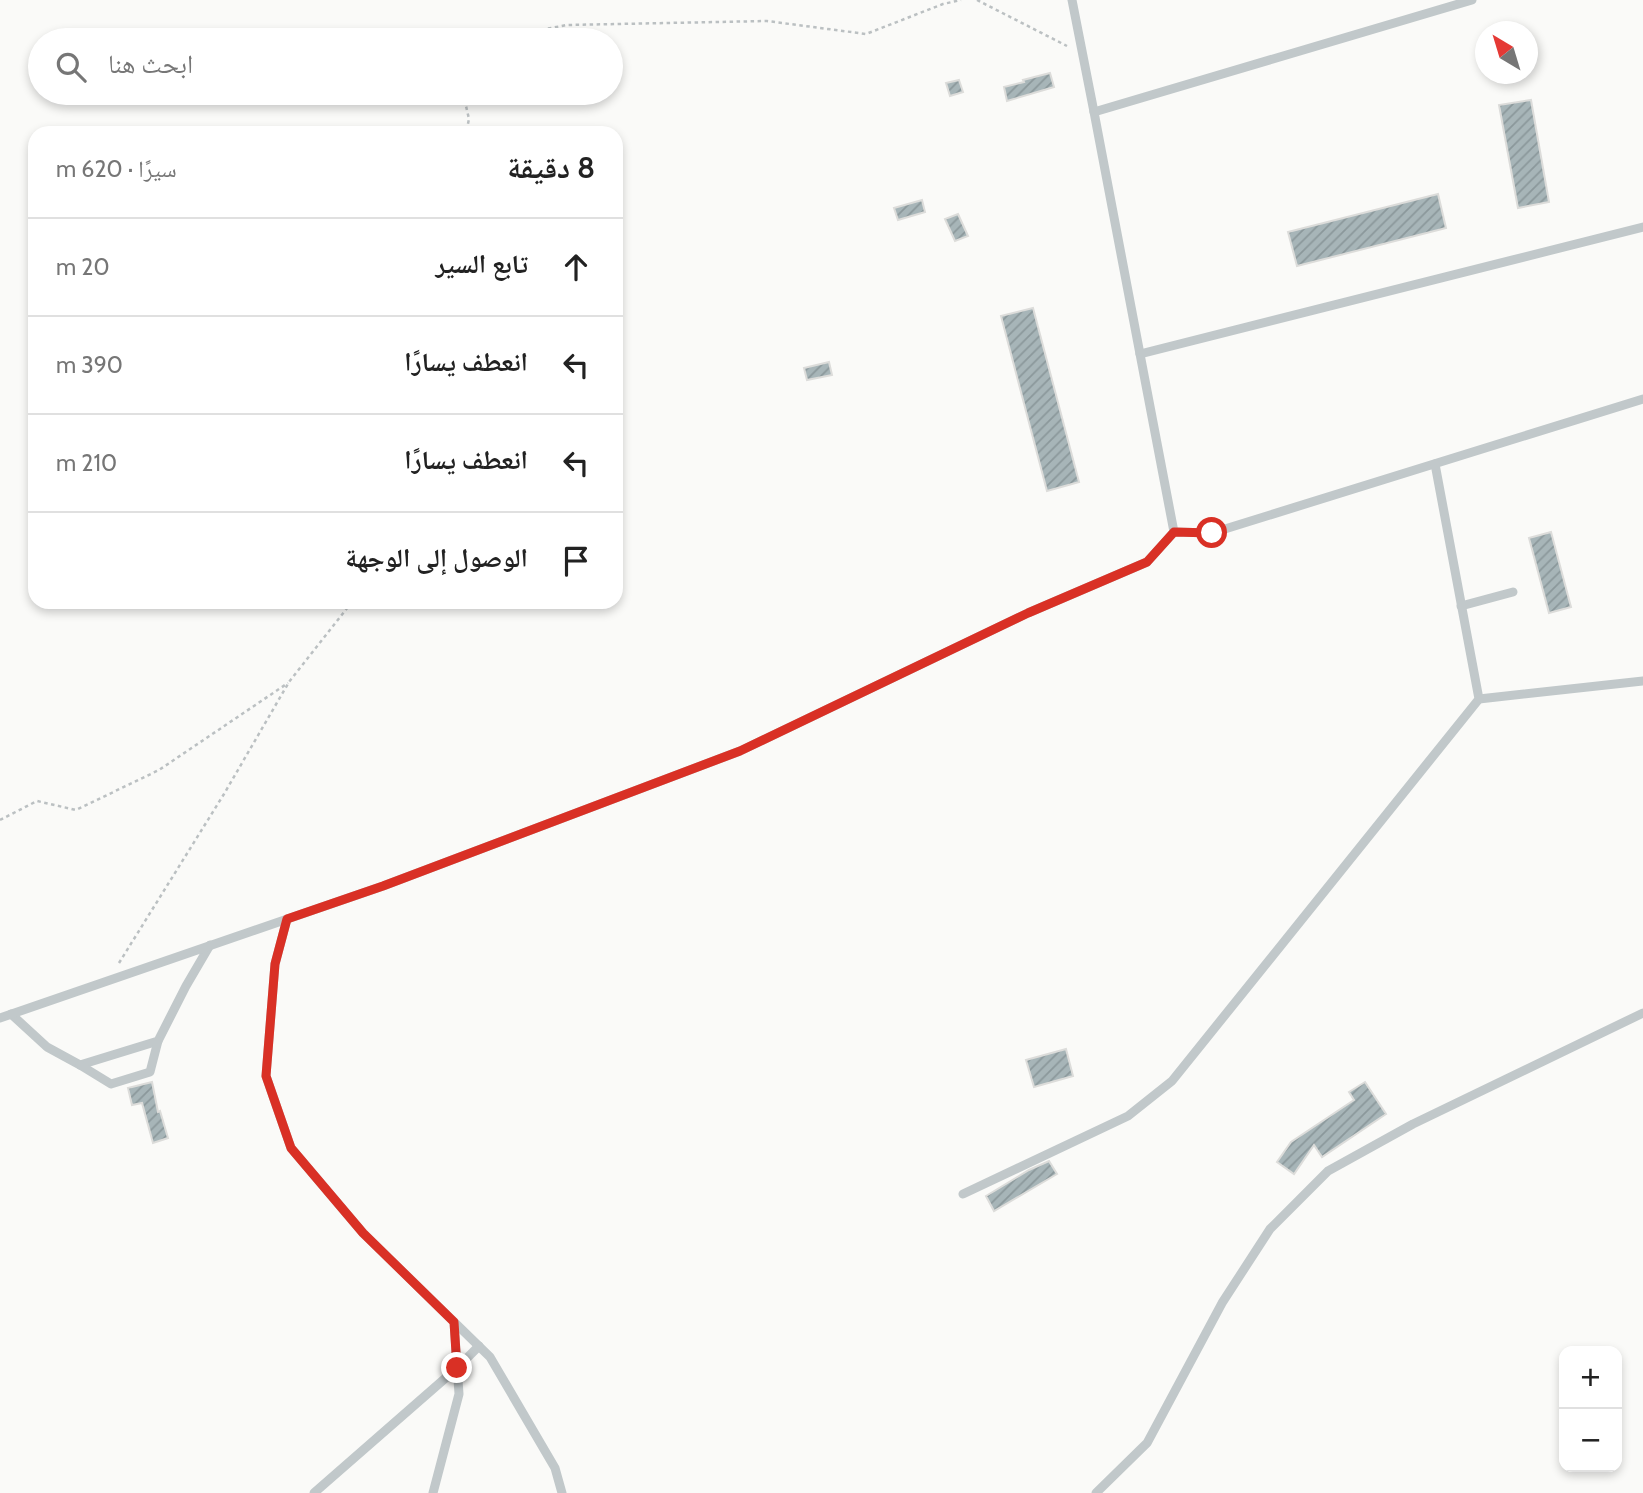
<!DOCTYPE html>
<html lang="ar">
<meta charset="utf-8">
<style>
body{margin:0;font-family:Cabin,"Noto Naskh Arabic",sans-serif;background:#f6f6f6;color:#222;direction:rtl}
.controls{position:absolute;right:21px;bottom:21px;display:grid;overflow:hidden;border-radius:14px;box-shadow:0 4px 10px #0003}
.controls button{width:63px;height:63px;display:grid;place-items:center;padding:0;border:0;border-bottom:2px solid #e0e0e0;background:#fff;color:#222;font:35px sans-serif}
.compass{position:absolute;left:1475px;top:21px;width:63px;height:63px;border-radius:50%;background:#fff;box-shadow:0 4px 10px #0003;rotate:322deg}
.stop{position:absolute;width:21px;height:21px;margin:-16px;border:5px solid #d93025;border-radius:50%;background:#fff}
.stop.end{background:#d93025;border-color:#fff;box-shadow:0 2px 7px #0008}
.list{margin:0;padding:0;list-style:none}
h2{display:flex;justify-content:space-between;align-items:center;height:91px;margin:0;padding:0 28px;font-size:30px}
h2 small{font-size:23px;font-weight:400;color:#767676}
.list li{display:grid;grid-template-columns:46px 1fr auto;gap:21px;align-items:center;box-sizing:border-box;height:98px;padding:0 28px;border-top:2px solid #e0e0e0}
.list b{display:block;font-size:26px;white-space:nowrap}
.list em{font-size:23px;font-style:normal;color:#767676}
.icon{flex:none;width:38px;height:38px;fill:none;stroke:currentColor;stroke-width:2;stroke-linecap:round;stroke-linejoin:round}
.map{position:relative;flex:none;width:1643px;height:1493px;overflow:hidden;direction:ltr}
.search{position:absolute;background:#fff;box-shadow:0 4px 10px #0003;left:28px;top:28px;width:595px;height:77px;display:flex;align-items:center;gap:18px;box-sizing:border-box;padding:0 24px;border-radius:38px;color:#767676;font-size:26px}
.panel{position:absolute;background:#fff;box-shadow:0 4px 10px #0003;left:28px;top:126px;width:595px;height:483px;border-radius:21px;direction:rtl}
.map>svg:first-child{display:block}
.building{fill:url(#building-hatch);stroke:#dcdcda;stroke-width:2}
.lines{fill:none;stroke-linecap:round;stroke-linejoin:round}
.path{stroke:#bbc0c2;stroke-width:2.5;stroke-dasharray:3.5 3.5;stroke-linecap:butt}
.service{stroke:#c1c8ca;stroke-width:9}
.route{stroke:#d93025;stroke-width:9}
</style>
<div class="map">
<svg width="1643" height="1493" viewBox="0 0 1643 1493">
<defs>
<pattern id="building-hatch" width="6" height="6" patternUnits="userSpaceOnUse" patternTransform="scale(1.75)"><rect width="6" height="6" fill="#a7b5b8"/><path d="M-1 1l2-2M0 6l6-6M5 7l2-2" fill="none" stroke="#8b989b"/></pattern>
</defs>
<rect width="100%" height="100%" fill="#fafaf8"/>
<g class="building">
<path d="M1050,73L1054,87L1007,101L1004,87L1024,82L1023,80Z"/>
<path d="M959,80L963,92L950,96L946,83Z"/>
<path d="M1531,100L1549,202L1518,208L1499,105Z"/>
<path d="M1438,194L1446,228L1297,266L1288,232Z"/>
<path d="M922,200L925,212L898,220L894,208Z"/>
<path d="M958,214L968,236L955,241L945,219Z"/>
<path d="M1033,308L1079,482L1047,491L1001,316Z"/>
<path d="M829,362L832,375L807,380L804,368Z"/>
<path d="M1551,532L1571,607L1549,613L1529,538Z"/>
<path d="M1066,1049L1073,1076L1034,1087L1026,1060Z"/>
<path d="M152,1082L158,1112L160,1111L168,1138L153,1143L142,1103L132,1105L128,1088Z"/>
<path d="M1365,1082L1386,1114L1322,1157L1314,1145L1294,1174L1277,1162L1291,1142L1354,1100L1349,1092Z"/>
<path d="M1049,1161L1057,1174L994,1211L986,1196L1029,1170Z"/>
</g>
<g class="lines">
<g class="path">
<path d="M977,0L1067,46"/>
<path d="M486,40L567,25L767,21L866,34L943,4L961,0"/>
<path d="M463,93L469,119L466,133"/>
<path d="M0,820L37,801L76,810L159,770L288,683"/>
<path d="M119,963L224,794L289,682L352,602"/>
</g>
<g class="service">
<path d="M1072,0L1094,112"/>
<path d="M1140,354L1094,112L1472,0"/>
<path d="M1174,532L1212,533L1643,399"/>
<path d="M1461,606L1513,592"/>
<path d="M1479,699L1643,681"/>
<path d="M287,919L275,964L266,1076L291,1148L363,1233L490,1357L555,1468L562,1493"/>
<path d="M11,1014L47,1047L80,1065L158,1041L186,986L210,945"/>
<path d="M0,1018L383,886L740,751L1028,613L1147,562L1174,532L1140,354L1643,227"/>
<path d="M80,1065L111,1084L150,1072L158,1041"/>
<path d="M963,1194L1128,1116L1172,1081L1479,699L1435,464"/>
<path d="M314,1493L457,1368L479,1346"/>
<path d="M433,1493L459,1394L454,1322"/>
<path d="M1096,1493L1147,1443L1222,1303L1270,1229L1328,1171L1413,1124L1643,1013"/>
</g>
</g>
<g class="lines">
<path class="route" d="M457,1368L454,1322L363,1233L291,1148L266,1076L275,964L287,919L383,886L740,751L1028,613L1147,562L1174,532L1212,533"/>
</g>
</svg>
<div class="controls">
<button>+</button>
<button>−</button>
</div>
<svg class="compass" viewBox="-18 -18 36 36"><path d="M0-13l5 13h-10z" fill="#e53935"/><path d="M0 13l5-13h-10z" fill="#767676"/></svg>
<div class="stop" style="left:1212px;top:533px"></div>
<div class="stop end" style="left:457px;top:1368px"></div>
<div class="search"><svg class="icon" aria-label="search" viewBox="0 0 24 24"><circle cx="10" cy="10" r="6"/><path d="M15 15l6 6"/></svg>ابحث هنا</div>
<section class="panel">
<h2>8 دقيقة<small>سيرًا · 620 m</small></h2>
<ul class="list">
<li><svg class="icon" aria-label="ahead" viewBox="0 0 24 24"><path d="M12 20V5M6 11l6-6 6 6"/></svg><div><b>تابع السير</b></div><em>20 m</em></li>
<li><svg class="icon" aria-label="left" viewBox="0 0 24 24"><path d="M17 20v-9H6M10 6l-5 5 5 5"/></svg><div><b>انعطف يسارًا</b></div><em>390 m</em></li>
<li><svg class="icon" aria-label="left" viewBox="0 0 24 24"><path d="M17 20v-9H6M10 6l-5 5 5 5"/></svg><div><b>انعطف يسارًا</b></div><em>210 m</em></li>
<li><svg class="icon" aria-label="arrive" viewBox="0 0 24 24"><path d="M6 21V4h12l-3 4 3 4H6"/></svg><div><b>الوصول إلى الوجهة</b></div></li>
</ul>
</section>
</div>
